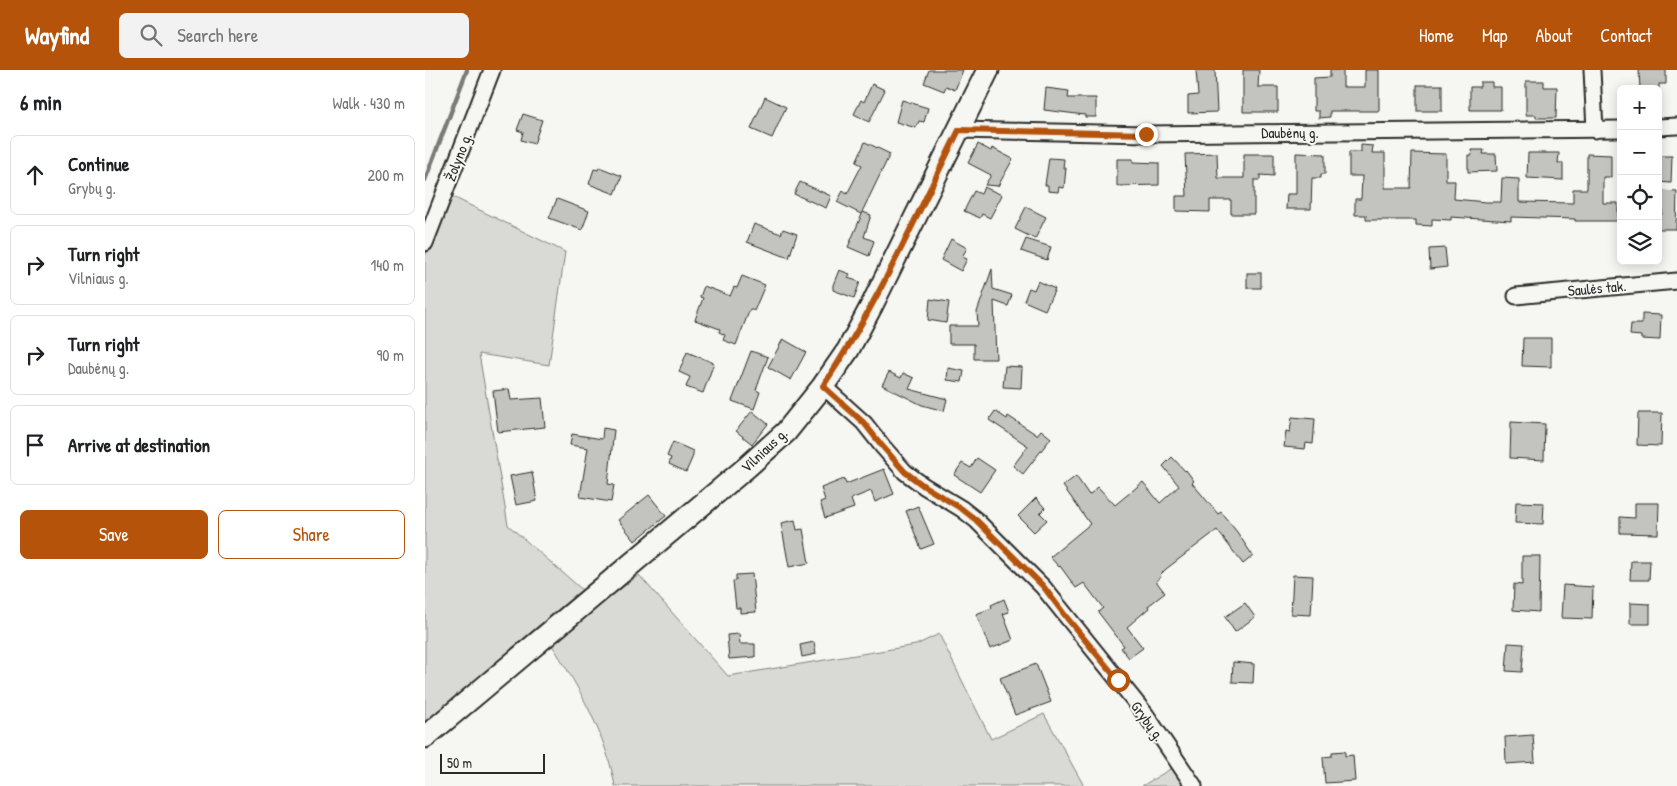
<!DOCTYPE html>
<meta charset="utf-8">
<style>
body{margin:0;font-family:"Patrick Hand",sans-serif;background:#f2f2f2;color:#202124}
.controls{position:absolute;right:15px;top:15px;display:grid;overflow:hidden;border-radius:8px;box-shadow:0 2px 12px #0003}
.controls button{width:45px;height:45px;display:grid;place-items:center;padding:0;border:0;border-bottom:1px solid #e0e0e0;background:#fff;color:#202124;font:25px sans-serif}
.scale{position:absolute;left:15px;bottom:12px;width:105px;box-sizing:border-box;padding-left:5px;border:2px solid #2b2b2b;border-top:0;font-size:14px;line-height:18px;white-space:nowrap;color:#2b2b2b;-webkit-text-stroke:4px #f6f6f2;paint-order:stroke}
.stop{position:absolute;width:15px;height:15px;margin:-11px;border:4px solid #b45309;border-radius:50%;background:#fff}
.stop.end{background:#b45309;border-color:#fff;box-shadow:0 1px 5px #0008}
.list{margin:0;padding:0;list-style:none}
h2{display:flex;justify-content:space-between;align-items:center;height:65px;margin:0;padding:0 20px;font-size:21px}
h2 small{font-size:16px;font-weight:400;color:#757577}
.list li{display:grid;grid-template-columns:32px 1fr auto;gap:15px;align-items:center;box-sizing:border-box;height:80px;margin:0 10px 10px;padding:0 10px;border:1px solid #e0e0e0;border-radius:8px}
.list b{display:block;font-size:19px;white-space:nowrap}
.list p{margin:0;font-size:16px;white-space:nowrap;color:#757577}
.list em{font-size:16px;font-style:normal;color:#757577}
.actions{display:flex;gap:10px;padding:15px 20px}
.actions a{flex:1;padding:11px 0;border:1px solid #b45309;border-radius:8px;text-align:center;font-size:18px;color:#b45309}
.actions .main{background:#b45309;color:#fff}
.icon{flex:none;width:28px;height:28px;fill:none;stroke:currentColor;stroke-width:2;stroke-linecap:round;stroke-linejoin:round}
.map{position:relative;flex:none;width:1252px;height:716px;overflow:hidden}
header{display:flex;align-items:center;gap:30px;box-sizing:border-box;height:70px;padding:0 25px;background:#b45309;color:#fff}
header strong{font-size:24px}
nav{display:flex;gap:28px;margin-inline-start:auto;font-size:18px}
.search{width:350px;height:45px;background:#f2f2f2;display:flex;align-items:center;gap:12px;box-sizing:border-box;padding:0 18px;border-radius:8px;color:#757577;font-size:19px}
main{display:flex}
aside{flex:1;background:#fff}
.map>svg:first-child{display:block}
.green{fill:#d9d9d5;stroke:#828280}
.lines{fill:none;stroke-linecap:round;stroke-linejoin:round}
.stream{stroke:#7a7a78;stroke-width:4.5}
.building{fill:#c3c3c0;stroke:#2b2b2b}
.minor-casing{stroke:#2b2b2b;stroke-width:19}
.secondary-casing{stroke:#2b2b2b;stroke-width:25}
.minor{stroke:#f6f6f2;stroke-width:15}
.secondary{stroke:#f6f6f2;stroke-width:21}
.route{stroke:#b45309;stroke-width:6}
.labels{text-anchor:middle;dominant-baseline:central;stroke-width:4;stroke-linejoin:round;paint-order:stroke}
.street-label{font-size:15px;fill:#2b2b2b;stroke:#f6f6f2}
</style>
<header>
<strong>Wayfind</strong>
<div class="search"><svg class="icon" aria-label="search" viewBox="0 0 24 24"><circle cx="10" cy="10" r="6"/><path d="M15 15l6 6"/></svg>Search here</div>
<nav><a>Home</a><a>Map</a><a>About</a><a>Contact</a></nav>
</header>
<main>
<aside>
<h2>6 min<small>Walk · 430 m</small></h2>
<ul class="list">
<li><svg class="icon" aria-label="ahead" viewBox="0 0 24 24"><path d="M12 20V5M6 11l6-6 6 6"/></svg><div><b>Continue</b><p>Grybų g.</p></div><em>200 m</em></li>
<li><svg class="icon" aria-label="right" viewBox="0 0 24 24"><path d="M7 20v-9h11M14 6l5 5-5 5"/></svg><div><b>Turn right</b><p>Vilniaus g.</p></div><em>140 m</em></li>
<li><svg class="icon" aria-label="right" viewBox="0 0 24 24"><path d="M7 20v-9h11M14 6l5 5-5 5"/></svg><div><b>Turn right</b><p>Daubėnų g.</p></div><em>90 m</em></li>
<li><svg class="icon" aria-label="arrive" viewBox="0 0 24 24"><path d="M6 21V4h12l-3 4 3 4H6"/></svg><div><b>Arrive at destination</b></div></li>
</ul>
<div class="actions"><a class="main">Save</a><a>Share</a></div>
</aside>
<div class="map">
<svg width="1252" height="716" viewBox="0 0 1252 716">
<rect width="100%" height="100%" fill="#f6f6f2"/>
<filter id="ink" filterUnits="userSpaceOnUse"><feTurbulence type="fractalNoise" baseFrequency=".02" numOctaves="2"/><feDisplacementMap in="SourceGraphic" scale="10" xChannelSelector="R" yChannelSelector="G"/><feConvolveMatrix kernelMatrix="1 2 1 2 8 2 1 2 1" color-interpolation-filters="sRGB"/></filter>
<g filter="url(#ink)">
<g class="green">
<path d="M24,125L140,182L124,295L54,284L83,455L161,523L0,656V186Z"/>
<path d="M214,505L303,606L491,575L514,564L566,669L619,644L659,716H190C181,664 153,616 125,572Z"/>
<path d="M747,698L758,716H717Z"/>
</g>
<g class="lines">
<path class="stream" d="M0,110L42,0"/>
</g>
<g class="building">
<path d="M504,0H538L530,20L521,16L519,21L499,13Z"/>
<path d="M771,0H790L792,42L763,43V26L773,25Z"/>
<path d="M818,0H834L833,17H853V42H818Z"/>
<path d="M905,0H918V17H940V0H954V41H905V47L894,48V41H889V8L905,7Z"/>
<path d="M1214,0H1241V14H1234V19H1215Z"/>
<path d="M1101,11H1119V17H1132L1131,48H1111V45H1101Z"/>
<path d="M1055,12H1067V17H1076V40H1045V17H1055Z"/>
<path d="M447,14L460,20L444,52L429,44L436,30L439,32Z"/>
<rect x="992" y="15" width="25" height="26"/>
<path d="M621,18L644,21L643,28H671V47H660V45L619,40Z"/>
<path d="M340,27L361,37L347,68L326,59Z"/>
<path d="M477,30L503,38L499,52L494,51L491,58L471,52Z"/>
<path d="M98,44L117,50L109,74L96,70L98,62L92,60Z"/>
<path d="M440,72L465,84L436,144L412,132L418,121L422,124L437,95L431,92Z"/>
<path d="M553,74L566,81L567,78L588,89L573,116L560,115L566,105L543,93Z"/>
<path d="M936,75L948,76L947,83H960V118H986L987,83L1021,84V111H1030L1029,129L1061,132H1076L1077,108L1094,109V132L1148,133V119H1162V84L1186,85V107H1178V133H1193V151H1150V149L1086,147V151L1026,147V150L1007,149V156L991,155V150H941V145H930V129H936L937,106H924V82H936Z"/>
<path d="M1046,80H1059L1058,84H1071L1072,101L1043,102V85H1047Z"/>
<path d="M792,83L793,108H819V84H849V106L835,105V110H829V144H806V130H785V142L751,141V126H762L760,84Z"/>
<path d="M871,83L900,84V104H896V108H887L886,139H861L862,124H871Z"/>
<path d="M1103,83H1134L1133,93H1138V110L1102,108Z"/>
<path d="M1233,86H1247L1246,113L1233,112Z"/>
<path d="M624,88L639,89L638,98H641L639,118L634,117L633,122L623,121V115H620Z"/>
<path d="M692,89H708V92L734,93V115L692,116Z"/>
<path d="M174,97L197,106L190,124L164,114L169,99L173,100Z"/>
<path d="M375,112L406,126L401,138L369,124Z"/>
<path d="M559,117L577,125L565,148L557,144L555,148L539,141L549,121L556,124Z"/>
<path d="M1237,121L1252,122L1251,159H1233V144H1237Z"/>
<path d="M132,129L164,141L157,160L124,148Z"/>
<path d="M601,137L621,147L610,169L590,159Z"/>
<path d="M438,142L446,145L439,167L449,171L444,186L423,177Z"/>
<path d="M329,154L356,164L358,159L372,164L364,188L322,172Z"/>
<path d="M526,169L542,178L537,187L542,189L536,201L516,190Z"/>
<path d="M601,169L626,177L622,190L596,181Z"/>
<path d="M1020,178L1022,197L1005,199L1004,179Z"/>
<path d="M567,199L568,219L587,225L583,236L569,231L571,289H549V274H524V256H553L552,242Z"/>
<path d="M414,200L425,204L423,208L435,212L429,228L408,220V215Z"/>
<rect x="822" y="203" width="14" height="15"/>
<path d="M317,206L340,215L329,241L325,239L311,275L298,270L300,265L294,262L295,259L270,250L278,228L275,227L279,216L305,226L309,217L312,218Z"/>
<path d="M613,211L630,219L620,240L599,231L604,218L609,220Z"/>
<path d="M505,229L524,232L521,253L503,250Z"/>
<path d="M1217,244L1236,245L1235,270L1216,269V266L1205,265L1206,254H1217Z"/>
<path d="M1098,268H1126V297L1097,296Z"/>
<path d="M358,269L381,282L366,310L343,297Z"/>
<path d="M326,281L343,287L331,320L335,322L329,339L307,331Z"/>
<path d="M262,282L289,293L278,323L261,317L265,307L254,302Z"/>
<path d="M580,296L597,297L596,318L578,317Z"/>
<path d="M523,298L539,301L537,312L522,310Z"/>
<path d="M464,302L476,308L478,303L489,308L484,319L522,329L519,341L497,335L457,315Z"/>
<path d="M84,319L86,330L117,328L120,357L73,362L68,321Z"/>
<path d="M327,341L343,354L327,374L311,361Z"/>
<path d="M570,341L582,349L583,346L612,365L616,360L626,368L598,404L588,396L603,376L564,350Z"/>
<path d="M1213,343H1237L1236,376L1212,375Z"/>
<path d="M867,347L890,349L888,374L881,373L880,379L859,377L861,361L865,362Z"/>
<path d="M1086,352L1120,354L1119,390L1085,388Z"/>
<path d="M178,358L189,360L183,414L189,415L186,432L155,427L163,378L145,375L147,364L177,369Z"/>
<path d="M248,372L268,381V386L261,402L244,394L246,388L242,386Z"/>
<path d="M747,387L760,401L761,400L769,411L767,413L793,444L796,442L812,462L828,486L818,494L792,460L741,499L735,505L736,507L731,511L740,523L723,536L724,538L702,557L718,578L704,588L696,578L699,576L673,542L678,538L659,513L651,518L635,496L634,497L625,487L665,454L638,416L651,406L664,425L673,417L690,435L718,412L735,433L754,416L738,396Z"/>
<path d="M552,388L570,400L555,422L529,405L537,393L546,398Z"/>
<path d="M459,399L469,424L450,432L446,421L426,429L429,438L400,448L395,432L400,430L396,418L419,409L421,414Z"/>
<path d="M107,402L112,431L91,435L85,406Z"/>
<path d="M224,425L241,446L210,471L193,450Z"/>
<path d="M611,428L620,438L615,443L622,450L609,462L593,446Z"/>
<path d="M1091,432L1119,433L1118,454L1090,453Z"/>
<path d="M1210,433H1234L1233,464L1195,463V447L1210,448Z"/>
<path d="M493,436L509,474L496,479L481,441Z"/>
<path d="M370,450L372,460L378,459L384,493L364,497L356,453Z"/>
<path d="M1097,486H1115L1114,542L1088,540L1089,514L1097,515Z"/>
<path d="M1206,491H1225L1224,510H1205Z"/>
<path d="M327,504L331,542L315,543V538H311L308,511L311,510V505Z"/>
<path d="M868,505L888,506L886,545L866,544Z"/>
<path d="M1138,515L1168,517L1167,549L1136,548Z"/>
<path d="M579,529L584,542L578,544L588,570L565,579L551,544L567,538L566,535Z"/>
<path d="M820,533L830,547L810,562L800,547Z"/>
<path d="M1205,533L1225,534V554H1205Z"/>
<path d="M314,564L315,574H330V587L304,589L302,565Z"/>
<path d="M389,572L391,584L377,587L375,575Z"/>
<path d="M1083,573L1099,574L1097,602L1081,601Z"/>
<path d="M808,592L829,594L828,613L807,612Z"/>
<path d="M611,594L626,632L590,645L575,608Z"/>
<path d="M1108,665L1110,692L1081,694L1080,667Z"/>
<path d="M920,681V686L928,685L930,711L900,713L898,687L907,686V682Z"/>
</g>
<g class="lines">
<defs>
<g id="minor">
<path d="M1167,0L1170,60"/>
<path d="M1233,57L1252,56"/>
<path d="M534,60L721,64L1196,59"/>
<path d="M0,173L67,0"/>
<path d="M1091,226L1252,211"/>
<path d="M398,316L439,353L458,377L480,402L499,416L537,439L551,450L618,517L721,645L769,716"/>
</g>
<path id="secondary" d="M0,667L322,397L361,362L398,316L423,280L447,235L563,0"/>
</defs>
<use href="#minor" class="minor-casing"/>
<use href="#secondary" class="secondary-casing"/>
<use href="#minor" class="minor"/>
<use href="#secondary" class="secondary"/>
</g>
</g>
<g class="lines" filter="url(#ink)">
<path class="route" d="M693,610L642,548L618,516L551,450L537,439L499,416L480,402L458,377L439,353L398,316C452,236 491,146 534,60L721,64"/>
</g>
<g class="labels">
<g class="street-label">
<text x="865" y="62">Daubėnų g.</text>
<text transform="translate(33 87) rotate(-69)">Žolyno g.</text>
<text transform="translate(1172 218) rotate(-5)">Saulės tak.</text>
<text transform="translate(339 380) rotate(-43)">Vilniaus g.</text>
<text transform="translate(723 651) rotate(54)">Grybų g.</text>
</g>
</g>
</svg>
<div class="controls">
<button>+</button>
<button>−</button>
<button><svg class="icon" aria-label="locate" viewBox="0 0 24 24"><circle cx="12" cy="12" r="6"/><path d="M12 2v4M12 18v4M2 12h4M18 12h4"/></svg></button>
<button><svg class="icon" aria-label="layers" viewBox="0 0 24 24"><path d="M12 4l9 5-9 5-9-5zM3 14l9 5 9-5"/></svg></button>
</div>
<div class="scale">50 m</div>
<div class="stop" style="left:693px;top:610px"></div>
<div class="stop end" style="left:721px;top:64px"></div>
</div>
</main>
